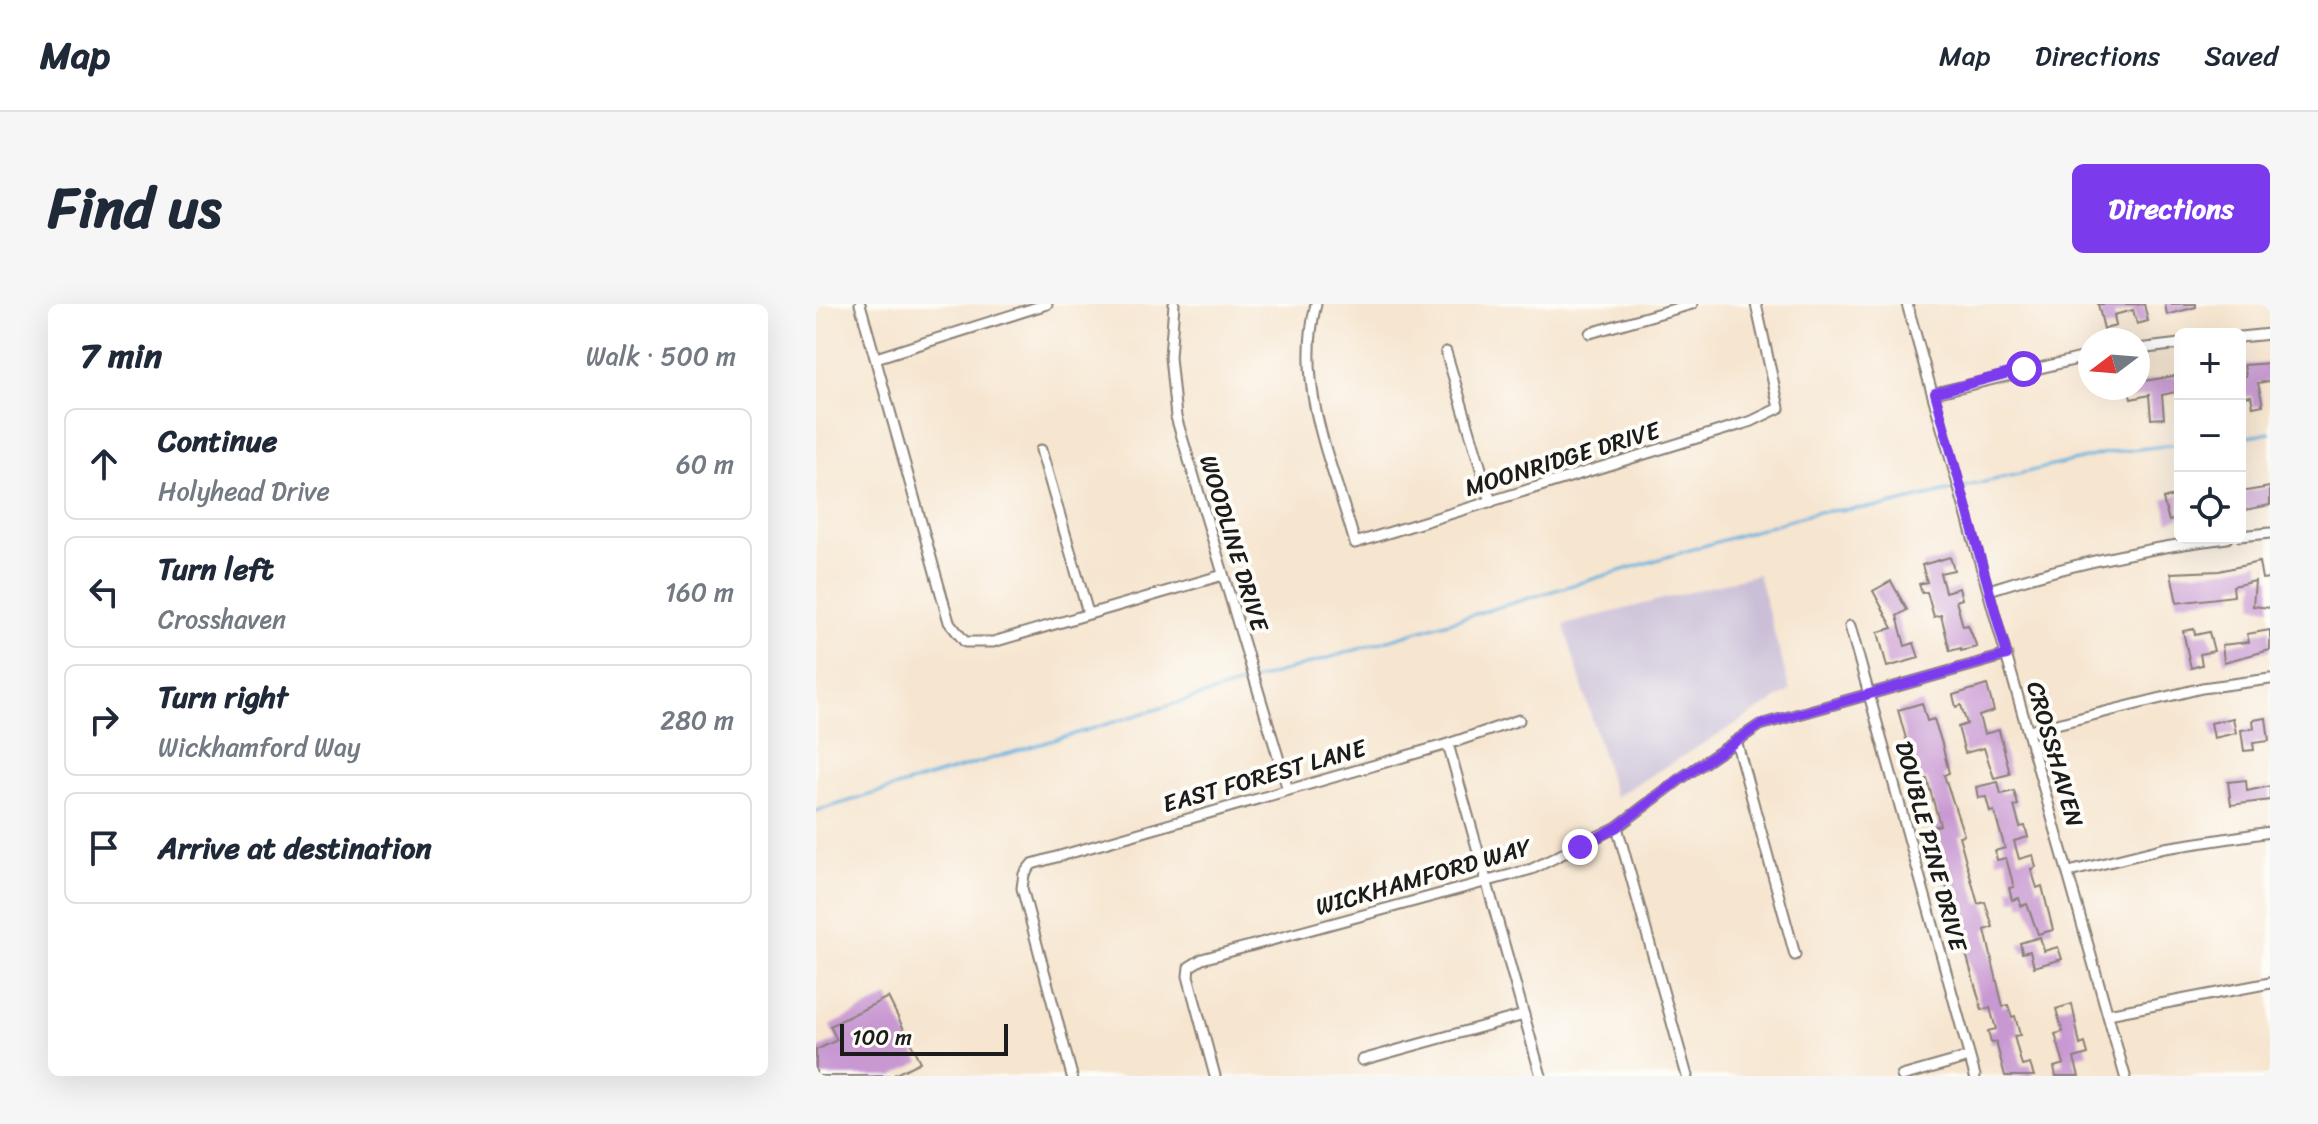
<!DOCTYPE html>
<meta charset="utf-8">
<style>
body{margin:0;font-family:Sriracha,sans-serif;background:#f6f6f7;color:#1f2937}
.controls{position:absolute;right:24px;top:24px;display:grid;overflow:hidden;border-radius:12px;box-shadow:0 8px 32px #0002}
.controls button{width:72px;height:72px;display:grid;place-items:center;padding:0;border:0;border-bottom:2px solid #e0e1e3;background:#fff;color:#1f2937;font:40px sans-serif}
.compass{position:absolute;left:1262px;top:24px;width:72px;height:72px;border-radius:50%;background:#fff;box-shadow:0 8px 32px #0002;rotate:254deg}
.scale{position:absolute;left:24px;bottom:20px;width:168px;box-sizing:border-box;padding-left:8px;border:4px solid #1c1c1c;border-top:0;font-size:22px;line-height:28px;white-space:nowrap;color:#1c1c1c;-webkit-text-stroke:6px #fdfcf7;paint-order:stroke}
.stop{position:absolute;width:24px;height:24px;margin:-18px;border:6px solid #7c3aed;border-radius:50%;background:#fff}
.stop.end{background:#7c3aed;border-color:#fff;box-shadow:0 2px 8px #0008}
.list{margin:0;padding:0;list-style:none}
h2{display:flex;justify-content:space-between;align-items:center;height:104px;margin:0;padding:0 32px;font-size:34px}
h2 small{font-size:26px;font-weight:400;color:#747a83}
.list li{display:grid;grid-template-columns:52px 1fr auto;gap:24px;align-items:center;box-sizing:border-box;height:112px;margin:0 16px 16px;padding:0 16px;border:2px solid #e0e1e3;border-radius:12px}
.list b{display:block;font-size:30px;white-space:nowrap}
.list p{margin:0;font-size:26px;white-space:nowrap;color:#747a83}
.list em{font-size:26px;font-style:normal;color:#747a83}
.icon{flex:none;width:44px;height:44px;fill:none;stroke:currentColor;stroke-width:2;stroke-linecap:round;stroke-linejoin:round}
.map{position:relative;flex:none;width:1454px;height:772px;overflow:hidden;border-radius:12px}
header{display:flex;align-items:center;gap:48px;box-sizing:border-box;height:112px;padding:0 40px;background:#fff;border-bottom:2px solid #e0e1e3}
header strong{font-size:38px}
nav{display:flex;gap:44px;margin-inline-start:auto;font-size:28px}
.intro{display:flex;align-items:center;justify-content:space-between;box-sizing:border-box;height:192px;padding:0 48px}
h1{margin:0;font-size:56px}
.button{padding:20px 36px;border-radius:12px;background:#7c3aed;color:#fff;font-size:28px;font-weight:700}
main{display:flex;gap:48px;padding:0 48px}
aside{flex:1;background:#fff;border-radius:12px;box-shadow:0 8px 32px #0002}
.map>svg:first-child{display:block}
.industrial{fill:#cabfd7}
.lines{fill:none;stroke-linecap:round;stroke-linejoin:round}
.stream{stroke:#66b0de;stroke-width:3}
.building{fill:#c898d2}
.minor-casing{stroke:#898076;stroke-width:13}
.minor{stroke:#fff;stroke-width:9}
.route{stroke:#7c3aed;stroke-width:10}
.labels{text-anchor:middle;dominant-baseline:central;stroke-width:8;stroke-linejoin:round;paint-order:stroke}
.street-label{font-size:24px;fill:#1c1c1c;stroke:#fdfcf7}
</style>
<header>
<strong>Map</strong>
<nav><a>Map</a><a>Directions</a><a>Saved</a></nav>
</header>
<div class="intro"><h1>Find us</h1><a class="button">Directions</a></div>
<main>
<aside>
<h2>7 min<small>Walk · 500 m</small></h2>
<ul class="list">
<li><svg class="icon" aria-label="ahead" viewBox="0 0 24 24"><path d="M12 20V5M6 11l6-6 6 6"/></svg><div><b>Continue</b><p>Holyhead Drive</p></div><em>60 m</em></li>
<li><svg class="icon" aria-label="left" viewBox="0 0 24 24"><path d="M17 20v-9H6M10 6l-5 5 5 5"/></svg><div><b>Turn left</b><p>Crosshaven</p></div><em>160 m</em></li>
<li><svg class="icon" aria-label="right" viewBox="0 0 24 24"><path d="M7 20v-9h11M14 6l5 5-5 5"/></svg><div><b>Turn right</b><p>Wickhamford Way</p></div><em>280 m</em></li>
<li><svg class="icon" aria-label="arrive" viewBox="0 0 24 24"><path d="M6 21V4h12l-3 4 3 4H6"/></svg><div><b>Arrive at destination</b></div></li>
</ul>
</aside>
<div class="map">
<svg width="1454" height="772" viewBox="0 0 1454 772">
<rect width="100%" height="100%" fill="#fdfcf7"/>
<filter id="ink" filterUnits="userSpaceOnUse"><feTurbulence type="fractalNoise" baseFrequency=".0125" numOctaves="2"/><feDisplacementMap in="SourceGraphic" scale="16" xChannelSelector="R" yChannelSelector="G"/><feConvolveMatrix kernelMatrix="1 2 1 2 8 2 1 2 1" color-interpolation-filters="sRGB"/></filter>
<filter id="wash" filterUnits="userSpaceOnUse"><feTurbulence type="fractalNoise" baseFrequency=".006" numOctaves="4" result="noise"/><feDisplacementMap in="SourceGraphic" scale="32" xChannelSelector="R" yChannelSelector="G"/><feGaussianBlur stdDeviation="1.8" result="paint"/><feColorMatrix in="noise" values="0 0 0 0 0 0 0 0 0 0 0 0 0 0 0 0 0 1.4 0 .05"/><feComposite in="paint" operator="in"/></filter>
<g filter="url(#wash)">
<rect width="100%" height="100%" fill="#f6e5cf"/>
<path class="industrial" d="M942,270L974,387L799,493L748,321Z"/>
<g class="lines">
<g class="stream">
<path d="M1424,133L1454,129"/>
<path d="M0,507L1001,208L1069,202L1290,149L1364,140"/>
</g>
</g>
<g id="blocks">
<g class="building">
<path d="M1282,0H1328L1332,17L1321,20L1317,6L1298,11L1300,22L1288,25Z"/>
<path d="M1349,0H1380V3L1351,11Z"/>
<path d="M1454,59V77L1442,79L1447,101L1437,103L1435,92L1424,94V73L1430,72L1428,61Z"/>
<path d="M1364,71V87L1346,91L1348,114L1335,115L1333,91L1315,95L1312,84H1322V78Z"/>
<path d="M1454,183V201L1424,207V188Z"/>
<path d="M1364,190V214L1353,217L1347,195Z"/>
<path d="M1134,253L1138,266L1124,269L1129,288L1143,284L1146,295L1140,297L1147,322L1152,321L1161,343L1145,347V344L1134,347L1125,311L1118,313L1111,288L1106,289L1103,280L1111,278L1106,261Z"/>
<path d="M1443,258L1446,275L1454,274V304L1437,302L1439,277L1417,282L1418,292L1361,299L1355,269L1403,267Z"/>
<path d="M1075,277L1091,306L1081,312L1089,342L1098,339L1103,354L1071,363L1062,328L1077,324L1057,287Z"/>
<path d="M1378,325L1379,331L1393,328L1398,347L1384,350L1386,361L1375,364L1367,327Z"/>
<path d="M1454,326V346L1408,358L1406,341L1433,338L1431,330Z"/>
<path d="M1171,381L1178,407L1163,412L1168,430L1183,426L1194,470L1178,474L1168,444L1149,449L1142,423L1151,420L1145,401L1140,403L1137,391Z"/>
<path d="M1106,399L1111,417L1118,415L1126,440L1133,469L1128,471L1148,531L1143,532L1162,600L1169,598L1177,623L1169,626L1187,703L1192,701L1196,713L1199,712L1204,731L1198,732L1206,762L1214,760L1218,772H1189L1180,738L1175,739L1172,727L1180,725L1174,704L1166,706L1142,621L1147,619L1140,595L1135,597L1113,524L1124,521L1111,475L1102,478L1082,406Z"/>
<path d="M1417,414L1420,429L1398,434L1395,419Z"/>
<path d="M1450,414L1453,437L1437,439L1438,446L1428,447L1425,426L1438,424L1437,416Z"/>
<path d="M1430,476L1431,487L1454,482V496L1415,501L1412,478Z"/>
<path d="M1182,478L1185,490L1198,487L1202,501L1198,502L1204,523L1209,522L1212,533L1198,537L1203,555L1217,551L1220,563L1215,565L1221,584L1226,582L1237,626L1222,630L1211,600L1205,602L1203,594L1196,596L1193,584L1198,583L1190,554L1181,556L1179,547L1189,544L1178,507L1174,508L1170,493L1162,494L1160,483Z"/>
<path d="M1224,633L1228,647L1242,643L1246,655L1218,663L1214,647L1206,649L1204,639Z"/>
<path d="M72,693L104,758L76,772H0V746L21,736L14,722Z"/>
<path d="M1256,700L1264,741L1269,739L1272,750L1258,754L1263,772H1240L1238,763L1248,760L1239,730L1247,728L1240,705Z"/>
</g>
</g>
</g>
<g filter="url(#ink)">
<use href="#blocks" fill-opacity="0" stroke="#898076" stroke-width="2"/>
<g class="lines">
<defs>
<g id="minor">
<path d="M44,0L133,318L149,338H177L407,271"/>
<path d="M358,0L354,53L360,113L472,486"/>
<path d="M500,0C479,85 516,157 539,239L936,117L963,104L940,0"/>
<path d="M1091,0L1309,772"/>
<path d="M774,29L876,0"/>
<path d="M1424,33L1454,30"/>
<path d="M1322,45L1364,40"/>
<path d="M630,48L675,198"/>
<path d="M60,54L231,0"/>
<path d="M1119,89L1274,52"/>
<path d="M225,146L272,309"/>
<path d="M1424,232L1454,229"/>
<path d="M1173,286C1251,261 1329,244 1411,234"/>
<path d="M1034,322L1159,772"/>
<path d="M1212,427L1386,384L1454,375"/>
<path d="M632,440L725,772"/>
<path d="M921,440L979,651"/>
<path d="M801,523L871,772"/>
<path d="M1253,568L1349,544L1454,528"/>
<path d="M1292,710L1454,679"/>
<path d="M546,756L708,711"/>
<path d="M256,772L206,584L208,570L216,560L632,440L703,416"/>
<path d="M399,772L372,672L373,663L386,655L716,565L801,523L864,475L944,421L1191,351"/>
<path d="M1086,772L1153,753"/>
</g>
</defs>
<use href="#minor" class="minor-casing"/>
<use href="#minor" class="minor"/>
</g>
</g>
<g class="lines" filter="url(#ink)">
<path class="route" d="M764,543L801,523L864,475L944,421L1191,351L1119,89L1208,65"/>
</g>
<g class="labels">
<g class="street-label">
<text transform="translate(746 155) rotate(-17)">MOONRIDGE DRIVE</text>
<text transform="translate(418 239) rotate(73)">WOODLINE DRIVE</text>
<text transform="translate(1239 450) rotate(74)">CROSSHAVEN</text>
<text transform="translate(448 472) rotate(-16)">EAST FOREST LANE</text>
<text transform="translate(1115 542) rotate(75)">DOUBLE PINE DRIVE</text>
<text transform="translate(607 573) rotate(-16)">WICKHAMFORD WAY</text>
</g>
</g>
</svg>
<div class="controls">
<button>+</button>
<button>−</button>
<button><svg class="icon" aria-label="locate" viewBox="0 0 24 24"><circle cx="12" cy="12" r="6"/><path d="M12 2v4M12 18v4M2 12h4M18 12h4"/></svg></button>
</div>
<svg class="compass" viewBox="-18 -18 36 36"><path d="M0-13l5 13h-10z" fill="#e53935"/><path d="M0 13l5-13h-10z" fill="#747a83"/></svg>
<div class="scale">100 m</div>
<div class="stop" style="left:1208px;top:65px"></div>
<div class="stop end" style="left:764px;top:543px"></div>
</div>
</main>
